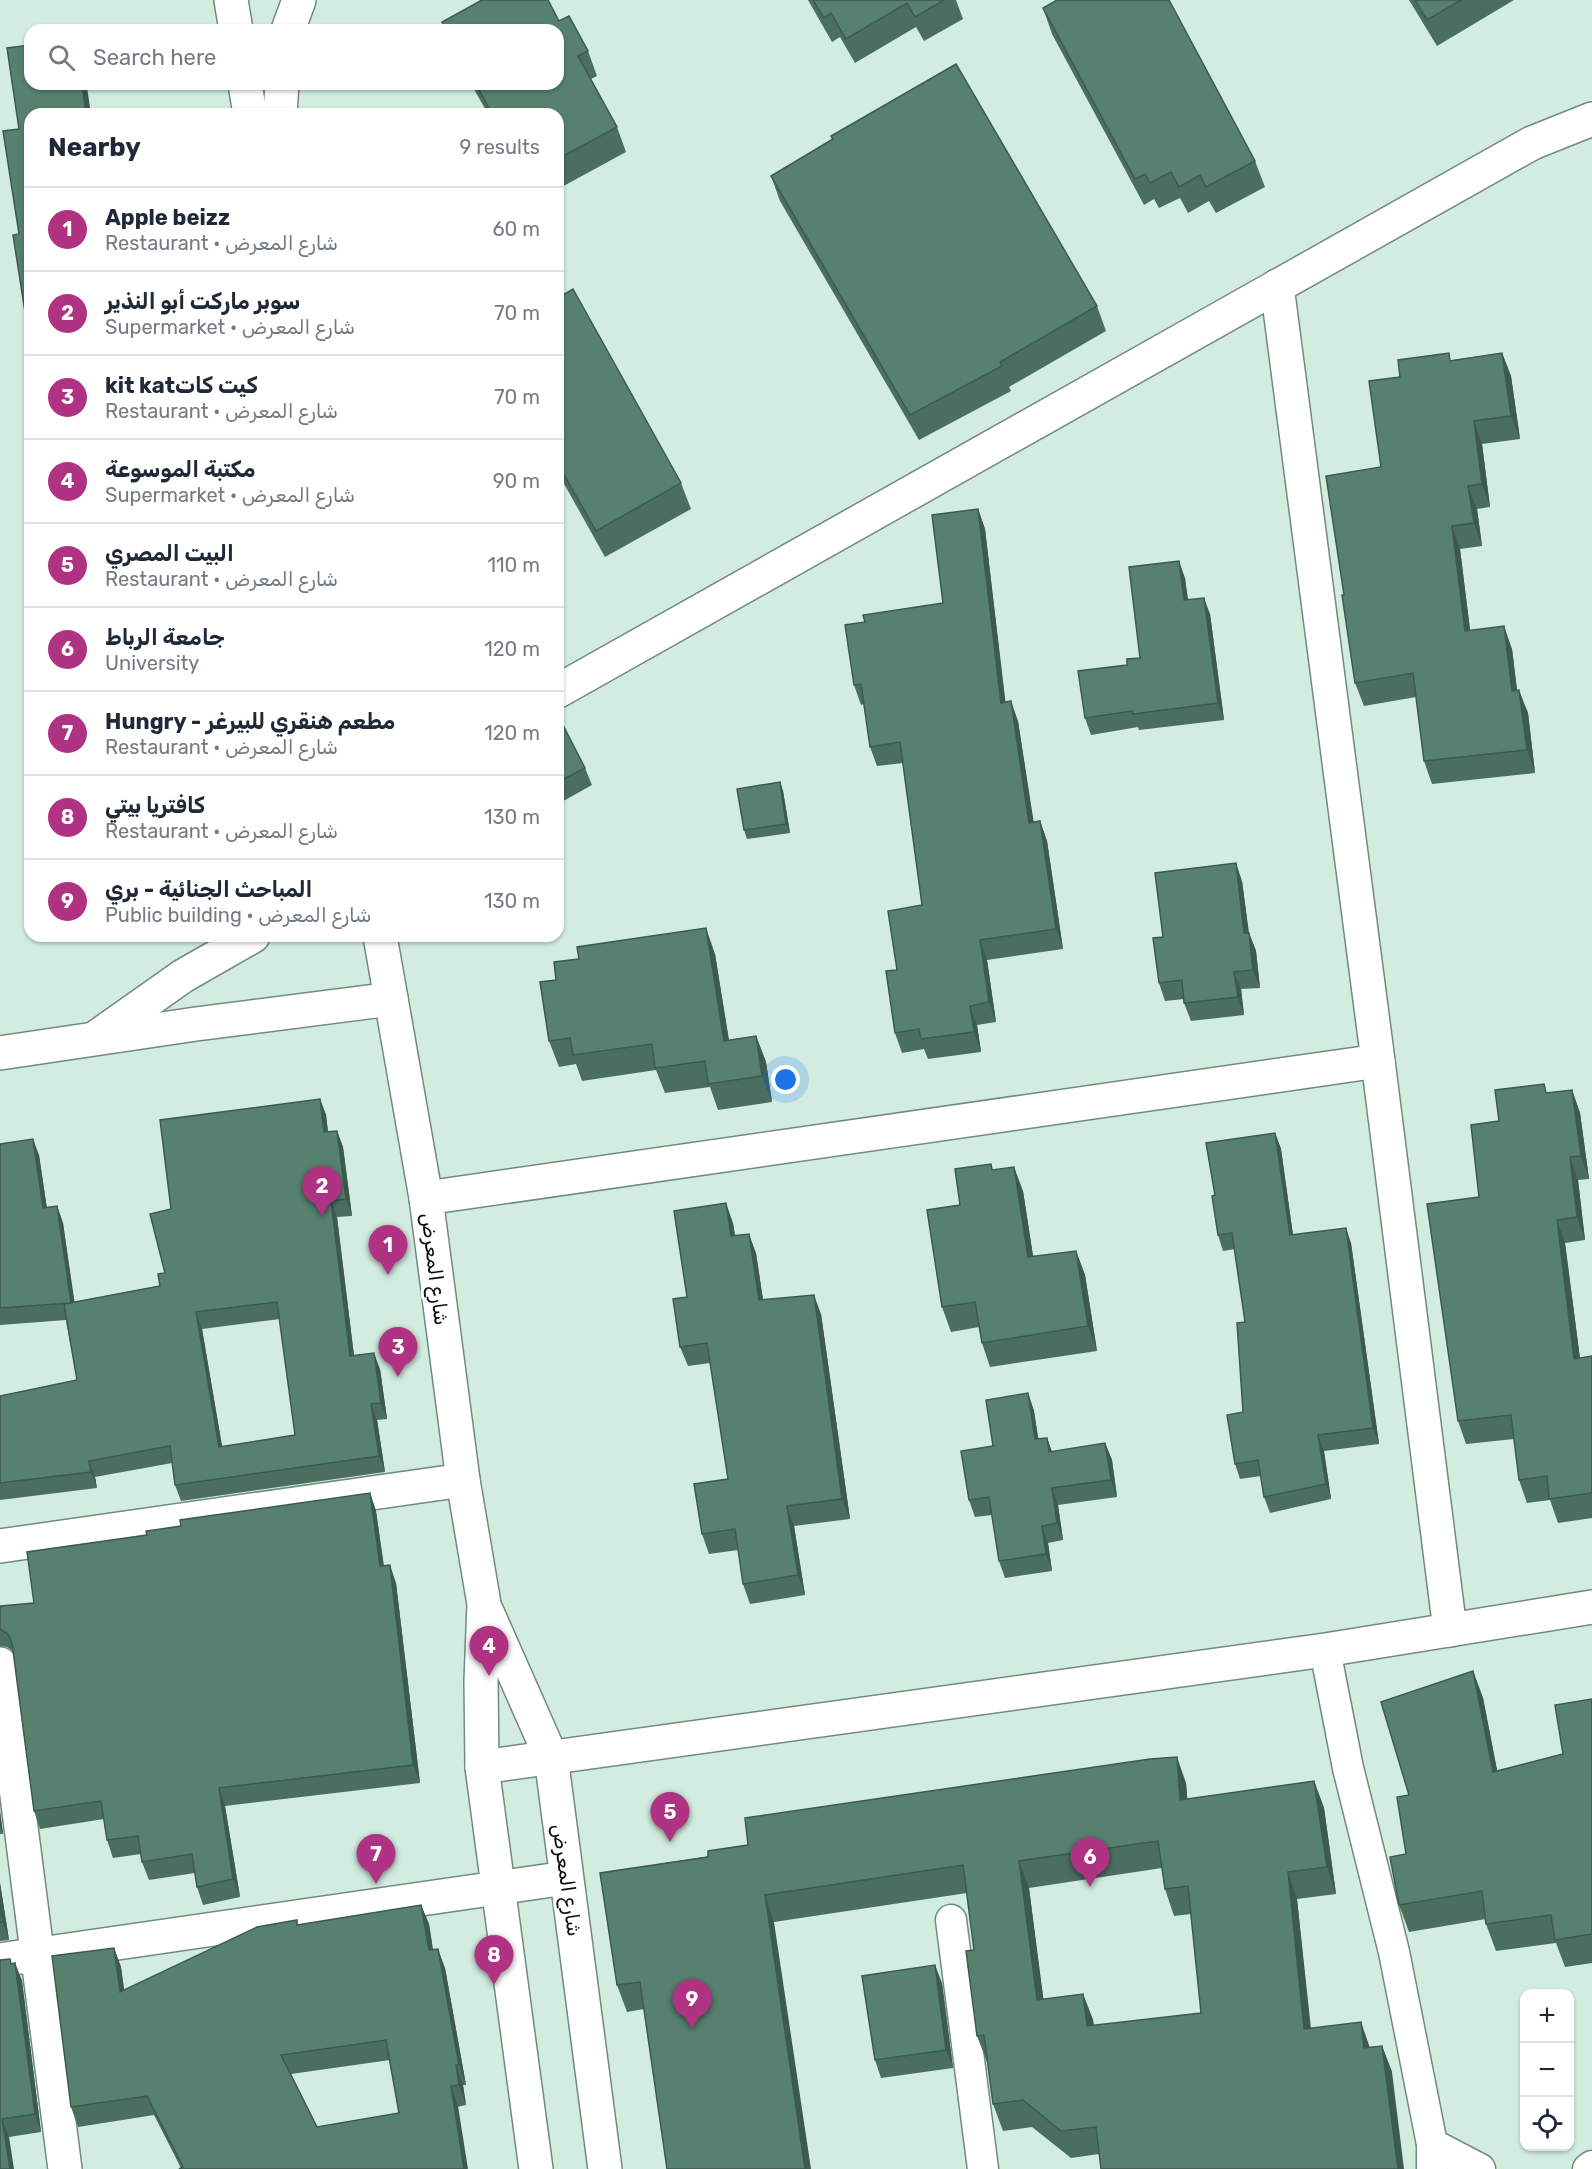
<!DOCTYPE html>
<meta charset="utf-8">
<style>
body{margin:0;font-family:Rubik,"Noto Naskh Arabic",sans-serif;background:#f6f6f7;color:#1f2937}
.controls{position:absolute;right:18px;bottom:18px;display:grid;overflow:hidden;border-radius:12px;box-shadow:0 2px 4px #0004}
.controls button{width:54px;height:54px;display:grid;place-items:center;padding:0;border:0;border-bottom:2px solid #e0e1e3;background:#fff;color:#1f2937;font:30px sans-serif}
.you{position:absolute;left:786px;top:1080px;width:21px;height:21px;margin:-15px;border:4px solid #fff;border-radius:50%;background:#1a73e8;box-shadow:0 0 0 9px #1a73e833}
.badge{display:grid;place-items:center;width:39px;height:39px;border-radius:50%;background:#b03383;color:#fff;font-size:20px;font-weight:700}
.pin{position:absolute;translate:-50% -50px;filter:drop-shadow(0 2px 3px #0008)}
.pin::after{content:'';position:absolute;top:32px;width:21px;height:18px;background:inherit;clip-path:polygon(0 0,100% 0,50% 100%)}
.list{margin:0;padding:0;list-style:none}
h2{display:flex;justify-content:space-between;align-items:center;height:78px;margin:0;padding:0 24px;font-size:26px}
h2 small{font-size:20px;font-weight:400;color:#747a83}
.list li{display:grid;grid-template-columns:39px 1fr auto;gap:18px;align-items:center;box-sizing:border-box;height:84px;padding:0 24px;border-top:2px solid #e0e1e3}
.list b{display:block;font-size:22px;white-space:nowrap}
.list p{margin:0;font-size:20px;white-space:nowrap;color:#747a83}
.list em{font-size:20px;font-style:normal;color:#747a83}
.icon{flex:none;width:33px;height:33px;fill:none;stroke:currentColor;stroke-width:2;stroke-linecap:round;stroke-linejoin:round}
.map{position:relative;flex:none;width:1592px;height:2169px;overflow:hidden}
.search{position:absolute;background:#fff;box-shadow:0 2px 4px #0004;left:24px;top:24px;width:540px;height:66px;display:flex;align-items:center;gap:15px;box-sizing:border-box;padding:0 21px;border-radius:18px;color:#747a83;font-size:22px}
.panel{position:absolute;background:#fff;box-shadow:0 2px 4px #0004;left:24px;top:108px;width:540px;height:834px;border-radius:18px}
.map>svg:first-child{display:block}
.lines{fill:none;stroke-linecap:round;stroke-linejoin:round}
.lane-casing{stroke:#728a7e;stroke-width:33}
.street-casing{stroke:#728a7e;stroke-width:36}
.secondary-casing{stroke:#728a7e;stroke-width:36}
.lane{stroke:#fff;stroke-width:30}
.street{stroke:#fff;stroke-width:33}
.secondary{stroke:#fff;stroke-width:33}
.wall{fill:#4b6f5f;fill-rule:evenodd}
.shaded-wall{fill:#3d5a4e}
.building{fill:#57816f;stroke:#3d5a4e;stroke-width:1.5;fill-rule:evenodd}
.labels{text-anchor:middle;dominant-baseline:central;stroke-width:6;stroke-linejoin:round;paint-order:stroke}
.street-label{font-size:20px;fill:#060e0a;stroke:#fff}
</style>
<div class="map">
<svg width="1592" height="2169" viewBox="0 0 1592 2169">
<rect width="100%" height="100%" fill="#d2ede0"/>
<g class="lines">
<defs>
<g id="lane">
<path d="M1325,1650L1348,1768L1394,1952L1432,2144V2169"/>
<path d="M951,1920L983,2169"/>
<path d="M1432,2144L1480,2169"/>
<path d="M1588,2169L1592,2166"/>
</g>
<g id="street">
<path d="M1277,286L1378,1061L1450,1630"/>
<path d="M558,691L1532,143L1592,119"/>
<path d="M426,1198L1378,1061"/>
<path d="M0,1546L463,1480"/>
<path d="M0,1664L65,2169"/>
<path d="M0,1960L566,1878"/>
</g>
<g id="secondary">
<path d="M231,0L236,30"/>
<path d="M288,30L299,0"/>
<path d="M245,84L250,114"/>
<path d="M280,114L282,84"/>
<path d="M380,936L426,1198L463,1480L484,1604L481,1681L482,1767L536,2169"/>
<path d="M98,1036L183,976L253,936"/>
<path d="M0,1053L196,1024L391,999"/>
<path d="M487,1612L551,1757L605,2169"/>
<path d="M482,1767L1325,1650L1592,1607"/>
</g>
</defs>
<use href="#lane" class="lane-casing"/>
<use href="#street" class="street-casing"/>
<use href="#secondary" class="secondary-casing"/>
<use href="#lane" class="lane"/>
<use href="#street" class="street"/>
<use href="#secondary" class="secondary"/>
</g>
<g class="wall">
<path d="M808,0H956L963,19L924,41L916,27L855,63L840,37L832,42Z"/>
<path d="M1409,0H1514L1437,46Z"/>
<path d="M1043,8L1255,161L1265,187L1216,213L1209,201L1188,213L1180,198L1159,208L1154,199L1144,205L1052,34Z"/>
<path d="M559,21L588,51L597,76L591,79L617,127L626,152L558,189V114H488L471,84H558V30H445L442,22Z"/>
<path d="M831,136L1097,306L1106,331L1009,387L1011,391L919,440L780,201L771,176L833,140Z"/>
<path d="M558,298L681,483L691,509L605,557L558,473Z"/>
<path d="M1502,353L1511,376L1520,439L1482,444L1490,507L1477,509L1482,546L1460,549L1470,630L1512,649L1517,690L1528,713L1535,773L1432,784L1424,761L1416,697L1364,706L1355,683L1344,595L1381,467L1400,377L1452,360Z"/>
<path d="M978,509L985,529L1005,702L1018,721L1033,822L1040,821L1047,841L1063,949L987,960L996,1022L977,1025L981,1052L928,1059L924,1049L902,1053L895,1033L897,970L922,905L903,763L877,766L870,747L864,704L861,705L854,685L865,622L943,603Z"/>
<path d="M1185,578L1188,600L1210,614L1224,720L1139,730L1138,727L1091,735L1085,718L1127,665L1140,658Z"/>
<path d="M558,730L585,768L592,785L558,804Z"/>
<path d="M780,782L783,791L790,833L747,839L744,830Z"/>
<path d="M1242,881L1249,933L1256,951L1260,988L1241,989L1244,1015L1191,1021L1184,1003V999L1165,1001L1159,983L1163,937Z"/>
<path d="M715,954L729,1040L756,1036L766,1062L772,1102L718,1110L710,1087L665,1093L656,1070L582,1081L576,1064L559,1067L549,1041L556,980Z"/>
<path d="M1572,1090L1580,1113L1589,1179L1578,1180L1585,1240L1565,1243L1580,1358L1592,1356V1518L1558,1523L1550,1500L1527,1503L1519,1480L1514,1439L1466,1444L1458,1421L1479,1197L1499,1121L1547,1093Z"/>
<path d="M320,1099L326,1115L328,1132L337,1131L343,1147L352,1216L337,1217L354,1356L380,1369L387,1419L377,1420L385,1472L181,1501L175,1485L172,1463L95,1477L97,1488L0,1500V1396L77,1380L66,1320L0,1325V1144L39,1155L47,1208L57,1206L63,1223L74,1302L160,1286L165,1273L171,1209ZM280,1319L295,1435L222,1447L202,1329Z"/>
<path d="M1275,1133L1281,1149L1293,1235L1351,1243L1379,1444L1324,1451L1331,1499L1270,1513L1264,1497L1261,1476L1240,1479L1235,1464L1243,1412L1245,1322L1235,1249L1223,1251L1218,1235L1215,1195Z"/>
<path d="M993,1170L1023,1191L1033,1257L1076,1251L1085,1275L1097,1351L990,1367L982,1343L979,1327L951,1332L942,1307L960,1205Z"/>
<path d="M733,1223L735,1236L756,1253L763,1300L821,1314L850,1519L794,1526L805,1595L750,1604L743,1584L738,1550L709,1554L702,1534L728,1479L710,1363L688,1366L680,1347L687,1297Z"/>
<path d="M1028,1393L1034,1411L1038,1439L1047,1438L1052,1452L1105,1443L1112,1460L1117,1497L1058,1505L1063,1540L1048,1543L1052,1571L1005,1578L999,1561L992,1515L975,1517L969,1500L993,1446Z"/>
<path d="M370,1493L376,1511L384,1566L396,1583L420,1783L225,1806L240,1897L203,1905L197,1887L195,1873L149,1880L142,1862L141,1854L113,1858L107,1840L104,1819L40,1829L34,1811L13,1651L7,1647L0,1646V1606L34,1603L147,1535L181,1526Z"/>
<path d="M1473,1671L1483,1698L1497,1771L1563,1754L1592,1699V1963L1565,1967L1556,1943L1496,1951L1486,1924V1919L1409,1932L1399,1905L1406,1854L1409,1795Z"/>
<path d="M1314,1781L1324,1808L1336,1894L1297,1899L1311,2028L1370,2047L1382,2046L1392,2072L1099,2154L1071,2158L1032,2127L1003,2131L993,2104L988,2062H987L977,2036L974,1950L967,1893L774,1922L644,2009L627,2012L617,1985L600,1873L1186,1783L1187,1799ZM1162,1868L1165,1889L1174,1916L1191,1914L1201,2013L1094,2026L1093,2020L1083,1994L1043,1999L1029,1888Z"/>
<path d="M0,1811L3,1834H0Z"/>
<path d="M0,1883L9,1940L0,1941Z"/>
<path d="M421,1905L429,1924L433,1950L445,1968L466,2085H463L466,2105L181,2168L154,2115L78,2127L71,2107L114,1948L121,1967L124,1990L298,1925ZM390,2060L399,2113L317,2127L291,2074Z"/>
<path d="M15,1963L22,1981L41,2132L9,2137L0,2169L11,1964Z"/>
<path d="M942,1983L953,2068L881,2078L875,2060Z"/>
</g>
<g class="shaded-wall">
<path d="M82,84H86L87,87L91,114H86Z"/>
<path d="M1502,353L1511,376L1520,439L1511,416Z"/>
<path d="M1474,421L1482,444L1490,507L1482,484Z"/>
<path d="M1468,486L1477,509L1482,546L1474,523Z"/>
<path d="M978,509L985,529L1008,723L1001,703Z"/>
<path d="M1452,526L1460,549L1473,654L1465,631Z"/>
<path d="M1179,561L1185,578L1190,617L1184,600Z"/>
<path d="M1204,598L1210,614L1224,720L1218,703Z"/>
<path d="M1504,626L1512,649L1520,714L1512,691Z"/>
<path d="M1519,690L1528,713L1535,773L1527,750Z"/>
<path d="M1011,701L1018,721L1037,843L1029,823Z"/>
<path d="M780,782L783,791L790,833L786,824Z"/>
<path d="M1040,821L1047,841L1063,949L1056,929Z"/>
<path d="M1236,863L1242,881L1251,951L1244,933Z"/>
<path d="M706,928L715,954L733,1067L724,1041Z"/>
<path d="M1249,933L1256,951L1260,988L1253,970Z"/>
<path d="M980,940L987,960L996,1022L989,1002Z"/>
<path d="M1234,972L1241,989L1244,1015L1238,997Z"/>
<path d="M970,1006L977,1025L981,1052L974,1032Z"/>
<path d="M756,1036L766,1062L772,1102L762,1076Z"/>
<path d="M1572,1090L1580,1113L1589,1179L1581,1156Z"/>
<path d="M320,1099L326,1115L330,1149L324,1132Z"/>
<path d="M337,1131L343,1147L352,1216L346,1199Z"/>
<path d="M1275,1133L1281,1149L1295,1250L1290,1235Z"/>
<path d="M33,1139L39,1155L49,1224L43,1208Z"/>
<path d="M1570,1157L1578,1180L1585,1240L1577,1217Z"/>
<path d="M1014,1167L1023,1191L1037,1281L1028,1257Z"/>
<path d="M331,1201L337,1217L356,1372L350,1356Z"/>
<path d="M726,1203L733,1223L738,1256L731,1236Z"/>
<path d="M57,1206L63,1223L77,1319L71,1303Z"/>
<path d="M1557,1220L1565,1243L1583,1382L1574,1359Z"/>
<path d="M1346,1228L1351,1243L1379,1444L1373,1428Z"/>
<path d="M749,1234L756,1253L766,1320L759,1300Z"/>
<path d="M1076,1251L1085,1275L1097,1351L1088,1326Z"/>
<path d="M814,1295L821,1314L850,1519L842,1499Z"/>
<path d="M196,1312L202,1329L225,1463L219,1447Z"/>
<path d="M374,1353L380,1369L387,1419L381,1403Z"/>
<path d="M1028,1393L1034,1411L1041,1456L1035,1439Z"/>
<path d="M371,1404L377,1420L385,1472L379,1456Z"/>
<path d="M1318,1435L1324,1451L1331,1499L1326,1484Z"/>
<path d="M1047,1438L1053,1455L1049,1452Z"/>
<path d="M1105,1443L1112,1460L1117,1497L1111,1480Z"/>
<path d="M89,1461L95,1477L97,1488L91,1472Z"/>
<path d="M1052,1488L1058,1505L1063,1540L1057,1523Z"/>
<path d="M370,1493L376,1511L386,1584L380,1566Z"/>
<path d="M787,1506L794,1526L805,1595L798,1575Z"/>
<path d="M1042,1526L1048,1543L1052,1571L1046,1554Z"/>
<path d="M390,1565L396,1583L420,1783L413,1765Z"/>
<path d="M1473,1671L1483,1698L1503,1800L1493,1772Z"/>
<path d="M1177,1757L1186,1783L1190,1827L1180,1800Z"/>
<path d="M1314,1781L1324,1808L1336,1894L1327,1867Z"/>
<path d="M219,1788L225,1806L240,1897L233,1879Z"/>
<path d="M0,1811L3,1834L0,1826Z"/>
<path d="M1019,1861L1029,1888L1047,2026L1037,2000Z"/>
<path d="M1288,1872L1297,1899L1313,2055L1304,2029Z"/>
<path d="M0,1883L9,1940L3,1922L0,1905Z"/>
<path d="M765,1895L774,1922L811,2169H805Z"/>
<path d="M421,1905L429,1924L436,1970L429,1950Z"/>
<path d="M114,1948L121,1967L127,2011L120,1992Z"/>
<path d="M438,1949L445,1968L466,2085L459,2065Z"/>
<path d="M15,1963L22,1981L41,2132L35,2114Z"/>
<path d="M935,1965L942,1983L953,2068L946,2050Z"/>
<path d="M1083,1994L1093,2020L1097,2053L1087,2026Z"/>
<path d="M1361,2022L1370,2048H1364Z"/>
<path d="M1382,2046L1392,2072L1404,2169H1398Z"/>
<path d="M456,2065L463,2085L466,2105L459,2085Z"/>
<path d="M451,2086L458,2106L468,2169H464Z"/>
<path d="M2,2119L9,2137L14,2169H10Z"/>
</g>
<g class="building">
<path d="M482,0H548L559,21L569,16L588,51L578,56L617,127L558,159V114H492L476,84H558V30H446L442,22Z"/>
<path d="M813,0H944L915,17L907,3L846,39L831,13L824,18Z"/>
<path d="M1057,0H1169L1255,161L1206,187L1200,175L1179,187L1171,172L1150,183L1145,174L1135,179L1043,8Z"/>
<path d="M1415,0H1461L1427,20Z"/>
<path d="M30,45V84H82L86,114H30V344L13,235L19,234L3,131L19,129L7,48Z"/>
<path d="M956,64L1097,306L1000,362L1002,366L910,415L771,176L833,139L831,136Z"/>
<path d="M573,289L681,483L596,531L558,464V298Z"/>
<path d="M1449,353L1450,361L1502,353L1511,416L1474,421L1482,484L1468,486L1474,523L1452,526L1465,631L1504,626L1512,691L1519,690L1527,750L1424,761L1413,673L1355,683L1342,595H1344L1326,476L1381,467L1369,381L1400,377L1398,360Z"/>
<path d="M978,509L1001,703L1011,701L1029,823L1040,821L1056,929L980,940L989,1002L970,1006L974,1032L921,1039L919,1029L895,1033L886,971L897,970L888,911L922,905L900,742L870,747L861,684L854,685L845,625L865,622L863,615L943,603L932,515Z"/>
<path d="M1179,561L1184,600L1204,598L1218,703L1133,714L1132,711L1085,718L1078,671L1127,665V659L1140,658L1129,567Z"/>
<path d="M564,727L585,768L558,782V730Z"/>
<path d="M780,782L786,824L744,830L737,789Z"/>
<path d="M1236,863L1244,933H1249L1253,970L1234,972L1238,997L1184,1003L1182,980L1159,983L1153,938L1163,937L1155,873Z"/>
<path d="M706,928L724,1041L756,1036L762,1076L708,1084L705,1061L655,1068L652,1044L573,1055L570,1038L549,1041L540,982L556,980L554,962L579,959L577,947Z"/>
<path d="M1544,1084L1546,1093L1572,1090L1581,1156L1570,1157L1577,1217L1557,1220L1574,1359L1592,1356V1493L1549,1499L1547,1476L1519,1480L1511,1415L1458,1421L1427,1204L1479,1197L1471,1125L1499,1121L1495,1090Z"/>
<path d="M320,1099L324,1132L337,1131L346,1199L331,1201L350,1356L374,1353L381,1403L371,1404L379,1456L175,1485L170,1446L89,1461L91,1472L0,1483V1396L77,1380L64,1304L160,1286L158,1274L165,1273L150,1214L171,1209L160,1120ZM277,1302L295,1435L219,1447L196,1312Z"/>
<path d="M1275,1133L1290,1235L1346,1228L1373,1428L1318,1435L1326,1484L1264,1497L1258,1460L1235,1464L1227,1415L1243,1412L1237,1323L1245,1322L1232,1233L1218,1235L1212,1196L1215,1195L1206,1143Z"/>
<path d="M33,1139L43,1208L57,1206L71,1303L0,1308V1144Z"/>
<path d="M991,1164L992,1170L1014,1167L1028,1257L1076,1251L1088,1326L982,1343L975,1302L942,1307L927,1210L960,1205L955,1169Z"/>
<path d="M726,1203L731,1236L749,1234L759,1300L814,1295L842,1499L787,1506L798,1575L743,1584L735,1529L702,1534L694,1484L728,1479L707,1343L680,1347L673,1299L687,1297L674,1211Z"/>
<path d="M1028,1393L1035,1439L1047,1438L1049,1452L1105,1443L1111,1480L1052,1488L1057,1523L1042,1526L1046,1554L999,1561L989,1497L969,1500L961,1451L993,1446L986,1400Z"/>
<path d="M370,1493L380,1566L390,1565L413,1765L219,1788L233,1879L197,1887L192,1854L142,1862L138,1836L107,1840L101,1801L34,1811L12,1643L8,1634L0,1629V1606L34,1603L27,1552L147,1535L146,1531L181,1526L180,1520Z"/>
<path d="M1473,1671L1493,1772L1563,1754L1555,1705L1592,1699V1934L1555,1940L1551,1915L1486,1924L1482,1891L1399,1905L1390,1857L1406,1854L1397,1797L1409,1795L1381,1702Z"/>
<path d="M1177,1757L1180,1800L1314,1781L1327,1867L1288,1872L1304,2029L1361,2022L1364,2048L1382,2046L1398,2169H1101L1096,2127L1061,2131L1023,2100L993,2104L984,2035L977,2036L966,1951L974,1950L963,1865L765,1895L805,2169H667L640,1982L617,1985L600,1873L708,1857V1851L748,1845L745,1818L1150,1759ZM1158,1841L1165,1889L1188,1886L1201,2013L1087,2026L1083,1994L1037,2000L1019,1861Z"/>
<path d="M0,1905L3,1922H0Z"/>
<path d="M421,1905L429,1950L438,1949L459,2065H456L459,2085L451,2086L464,2169H179L183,2167L147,2096L71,2107L52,1956L114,1948L120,1992L257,1927L297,1920V1925ZM386,2040L399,2113L317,2127L281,2055Z"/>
<path d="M10,1959L11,1964L15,1963L35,2114L2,2119L10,2169H0V1960Z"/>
<path d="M935,1965L946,2050L875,2060L862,1976Z"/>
</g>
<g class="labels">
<g class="street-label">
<text transform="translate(435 1269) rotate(83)">شارع المعرض</text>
<text transform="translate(567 1880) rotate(82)">شارع المعرض</text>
</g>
</g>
</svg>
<div class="controls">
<button>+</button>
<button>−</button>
<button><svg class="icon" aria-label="locate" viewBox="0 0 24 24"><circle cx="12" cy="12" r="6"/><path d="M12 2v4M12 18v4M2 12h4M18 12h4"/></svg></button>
</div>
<div class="you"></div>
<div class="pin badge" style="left:388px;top:1275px">1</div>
<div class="pin badge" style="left:322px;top:1216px">2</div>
<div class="pin badge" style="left:398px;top:1377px">3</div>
<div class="pin badge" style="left:489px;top:1676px">4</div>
<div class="pin badge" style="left:670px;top:1842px">5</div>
<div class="pin badge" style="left:1090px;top:1887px">6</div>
<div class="pin badge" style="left:376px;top:1884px">7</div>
<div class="pin badge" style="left:494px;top:1985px">8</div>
<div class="pin badge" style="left:692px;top:2029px">9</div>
<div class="search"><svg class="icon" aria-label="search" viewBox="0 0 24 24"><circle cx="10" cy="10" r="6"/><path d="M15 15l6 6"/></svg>Search here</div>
<section class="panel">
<h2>Nearby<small>9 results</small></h2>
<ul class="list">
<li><span class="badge">1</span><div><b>Apple beizz</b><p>Restaurant · شارع المعرض</p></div><em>60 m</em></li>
<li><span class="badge">2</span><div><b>سوبر ماركت أبو النذير</b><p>Supermarket · شارع المعرض</p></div><em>70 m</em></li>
<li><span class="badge">3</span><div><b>kit katكيت كات</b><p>Restaurant · شارع المعرض</p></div><em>70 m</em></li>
<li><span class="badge">4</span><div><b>مكتبة الموسوعة</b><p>Supermarket · شارع المعرض</p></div><em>90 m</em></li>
<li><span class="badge">5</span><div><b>البيت المصري</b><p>Restaurant · شارع المعرض</p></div><em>110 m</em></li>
<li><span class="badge">6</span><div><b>جامعة الرباط</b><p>University</p></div><em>120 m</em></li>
<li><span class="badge">7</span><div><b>Hungry - مطعم هنقري للبيرغر</b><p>Restaurant · شارع المعرض</p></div><em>120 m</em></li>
<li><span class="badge">8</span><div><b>كافتريا بيتي</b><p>Restaurant · شارع المعرض</p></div><em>130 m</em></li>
<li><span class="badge">9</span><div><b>المباحث الجنائية - بري</b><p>Public building · شارع المعرض</p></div><em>130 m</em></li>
</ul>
</section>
</div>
